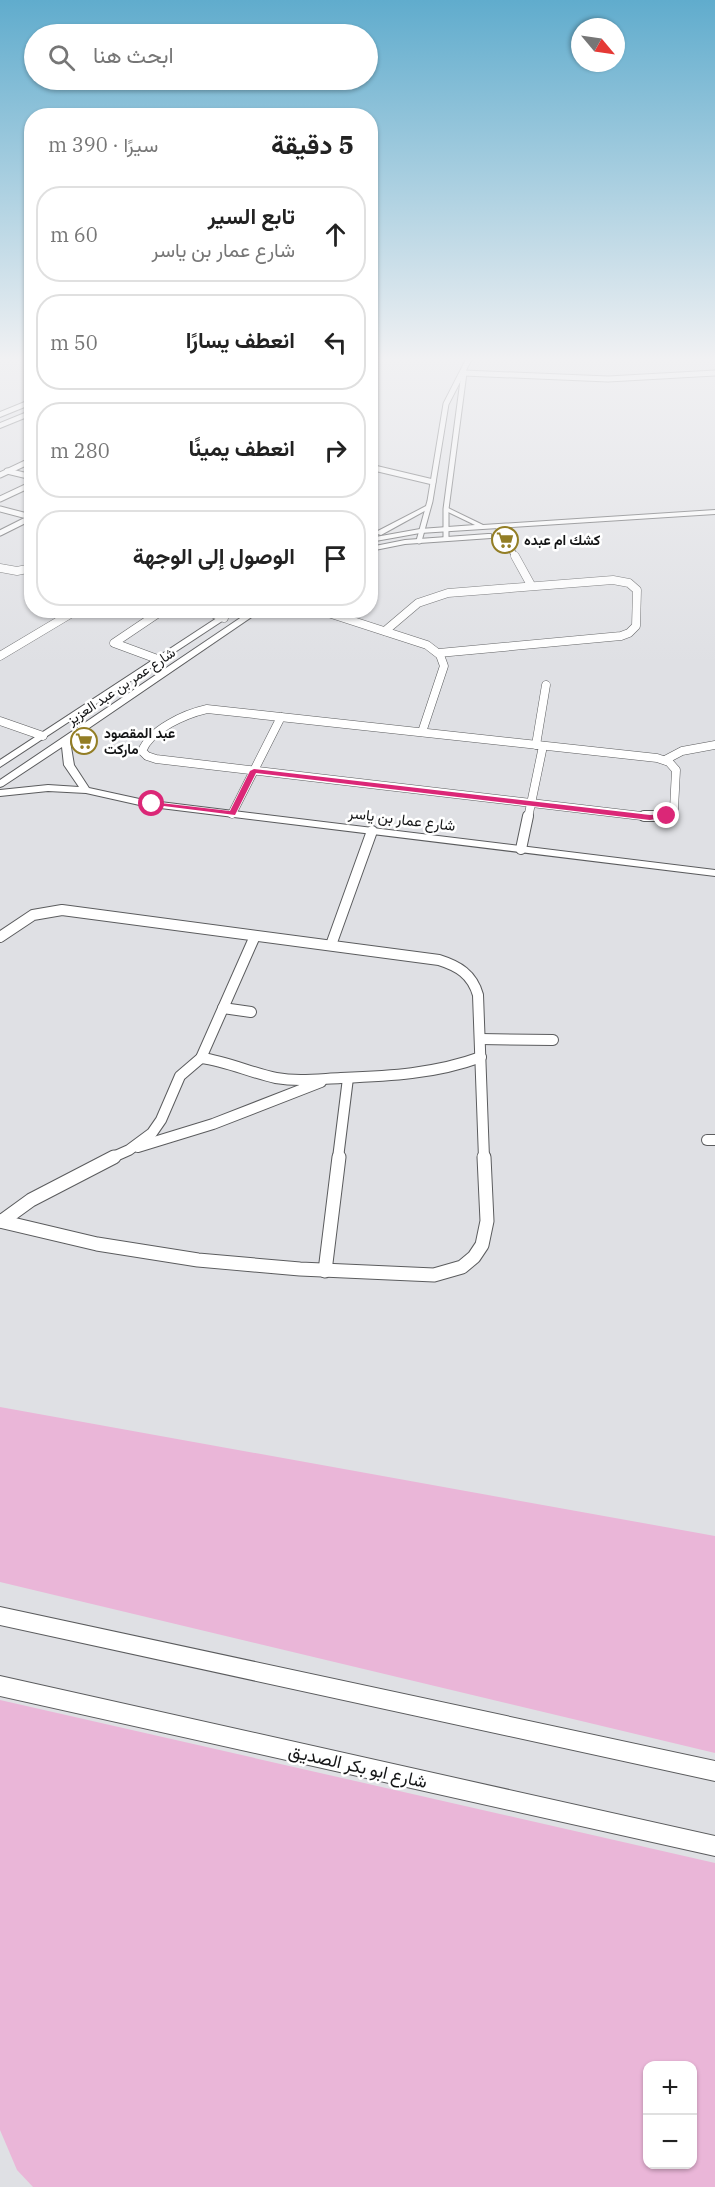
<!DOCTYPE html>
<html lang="ar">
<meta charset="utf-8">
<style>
body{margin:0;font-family:"IBM Plex Serif",Vazirmatn,serif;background:#f6f6f6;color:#222;direction:rtl}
.controls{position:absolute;right:18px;bottom:18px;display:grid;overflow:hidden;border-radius:12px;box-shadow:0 2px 4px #0004}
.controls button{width:54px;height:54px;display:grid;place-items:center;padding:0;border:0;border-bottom:2px solid #e0e0e0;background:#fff;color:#222;font:30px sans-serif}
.compass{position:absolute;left:571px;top:18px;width:54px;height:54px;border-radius:50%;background:#fff;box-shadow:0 2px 4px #0004;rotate:119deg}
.stop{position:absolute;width:18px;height:18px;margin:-14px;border:4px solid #db2777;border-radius:50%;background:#fff}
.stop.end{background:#db2777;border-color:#fff;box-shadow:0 2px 6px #0008}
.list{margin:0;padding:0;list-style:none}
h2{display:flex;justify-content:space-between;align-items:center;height:78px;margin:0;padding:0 24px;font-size:26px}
h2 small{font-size:20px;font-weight:400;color:#767676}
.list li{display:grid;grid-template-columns:39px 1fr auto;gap:18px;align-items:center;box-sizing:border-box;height:96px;margin:0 12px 12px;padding:0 12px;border:2px solid #e0e0e0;border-radius:24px}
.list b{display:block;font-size:22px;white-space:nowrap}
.list p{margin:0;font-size:20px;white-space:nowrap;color:#767676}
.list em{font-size:20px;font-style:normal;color:#767676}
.icon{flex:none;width:33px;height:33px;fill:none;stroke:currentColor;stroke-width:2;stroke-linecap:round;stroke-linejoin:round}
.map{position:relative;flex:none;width:715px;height:2187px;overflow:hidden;direction:ltr}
.search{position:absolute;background:#fff;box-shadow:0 2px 4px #0004;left:24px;top:24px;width:354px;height:66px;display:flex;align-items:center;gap:15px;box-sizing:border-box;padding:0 21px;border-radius:33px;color:#767676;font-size:22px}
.panel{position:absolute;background:#fff;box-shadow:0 2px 4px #0004;left:24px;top:108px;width:354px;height:510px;border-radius:24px;direction:rtl}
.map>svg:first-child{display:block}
.green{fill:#eab6d8;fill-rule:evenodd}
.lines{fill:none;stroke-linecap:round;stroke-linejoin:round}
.minor-far3-casing{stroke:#5b5c5e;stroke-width:7}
.minor-far2-casing{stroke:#5b5c5e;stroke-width:9}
.minor-far1-casing{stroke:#5b5c5e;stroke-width:12}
.minor-casing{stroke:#5b5c5e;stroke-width:15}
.tertiary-casing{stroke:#5b5c5e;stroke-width:2}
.secondary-casing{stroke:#5b5c5e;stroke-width:2}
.minor-far3{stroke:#fff;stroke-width:5}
.minor-far2{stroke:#fff;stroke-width:8}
.minor-far1{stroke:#fff;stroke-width:10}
.minor{stroke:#fff;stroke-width:13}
.tertiary{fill:#fff;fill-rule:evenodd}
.secondary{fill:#fff;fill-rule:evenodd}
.route{fill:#db2777}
.labels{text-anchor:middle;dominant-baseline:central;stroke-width:5;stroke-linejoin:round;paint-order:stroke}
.far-poi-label{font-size:14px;font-weight:bold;fill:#141516;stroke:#fff;text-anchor:start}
.far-street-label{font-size:14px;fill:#141516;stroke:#fff}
.street-label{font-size:15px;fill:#141516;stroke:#fff}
.near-street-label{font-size:18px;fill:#141516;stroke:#fff}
</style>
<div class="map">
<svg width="715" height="2187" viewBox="0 0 715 2187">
<rect width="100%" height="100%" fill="#dfe0e4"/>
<g class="green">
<path d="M0,1407L715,1536V1753L0,1582Z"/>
<path d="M0,1700L715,1863V2187H33L17,2170L0,2130ZM648,2066H692V2164H648Z"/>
</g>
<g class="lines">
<defs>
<g id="minor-far3">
<path d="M464,373L608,379L715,373"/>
<path d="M370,467L433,482"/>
<path d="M7,471L32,477"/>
<path d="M0,475L32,460"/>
<path d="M0,499L32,484"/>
<path d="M0,509L31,517"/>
<path d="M499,528L516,558"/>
<path d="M0,533L32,517"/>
<path d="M446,538V509L464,373"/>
<path d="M419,541L430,501L446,404L469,359"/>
</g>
<g id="minor-far2">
<path d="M515,556L531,585"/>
<path d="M0,568L17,571L32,568"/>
<path d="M204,610L224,618"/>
<path d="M319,610L427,645L440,655L444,666L422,732"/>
<path d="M385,631L418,603L448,593L613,580L629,583L637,590L636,626L629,633L621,636L439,653"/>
<path d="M0,656L77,610"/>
<path d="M160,660L114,643L163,610"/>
<path d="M207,709L657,758L669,762L676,770L674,809L667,816L650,817L156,759L147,756L142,751C151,729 185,714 207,709Z"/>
<path d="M0,721L43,736"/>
<path d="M536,745L546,685"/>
<path d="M665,760L682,751L715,745"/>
<path d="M232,814L281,717"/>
<path d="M528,818L543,746"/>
</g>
<g id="minor-far1">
<path d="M644,816H663"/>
<path d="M521,849L528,816"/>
<path d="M0,937L33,915L62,910L439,960C458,966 472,974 478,995L484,1158"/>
<path d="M331,945L372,831"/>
<path d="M223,1008L251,1012"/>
<path d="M480,1039L553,1040"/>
<path d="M201,1058C227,1061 251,1073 276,1078C298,1082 319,1079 341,1078C389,1076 435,1074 481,1057"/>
<path d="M707,1140H715"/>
<path d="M138,1147L213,1124L321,1082"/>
<path d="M111,1158L129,1150L152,1133L161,1120L180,1076L201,1058L255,936"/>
<path d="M338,1158L348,1078"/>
</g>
<g id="minor">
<path d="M0,1221L97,1244L198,1260L300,1269L434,1275L462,1267L474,1257L482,1245L487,1221L484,1157"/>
<path d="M2,1221L31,1200L114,1157"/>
<path d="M325,1271L339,1157"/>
</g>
<g id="tertiary">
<path d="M428,505L430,506V508L381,535L374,533Z"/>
<path d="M446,507L483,525L715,510V514L420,533L370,542V538L420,529L475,525L444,510V508Z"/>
<path d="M488,534H491V538L405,544L370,551V547L405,540Z"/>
<path d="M229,610H239L0,767V760Z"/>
<path d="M252,610H262L70,741L74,765L89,788L144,800L715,870V876L144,806L86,793L48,791L0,796V790L48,785L79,787L64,765L62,747L3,786L0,787V780Z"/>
</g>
<g id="secondary">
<path d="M32,399V404L0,417V412Z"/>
<path d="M32,410V415L0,428V423Z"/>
<path d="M0,1607L715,1761V1781L0,1625Z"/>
<path d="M0,1676L715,1836V1856L0,1696Z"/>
</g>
</defs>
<use href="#minor-far3" class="minor-far3-casing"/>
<use href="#minor-far2" class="minor-far2-casing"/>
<use href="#minor-far1" class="minor-far1-casing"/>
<use href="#minor" class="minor-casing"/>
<use href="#tertiary" class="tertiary-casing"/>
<use href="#secondary" class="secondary-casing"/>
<use href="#minor-far3" class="minor-far3"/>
<use href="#minor-far2" class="minor-far2"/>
<use href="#minor-far1" class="minor-far1"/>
<use href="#minor" class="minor"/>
<use href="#tertiary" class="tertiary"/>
<use href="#secondary" class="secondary"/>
</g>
<linearGradient id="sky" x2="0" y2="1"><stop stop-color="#60accd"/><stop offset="0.54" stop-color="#f1f1f3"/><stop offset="1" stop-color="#f1f1f3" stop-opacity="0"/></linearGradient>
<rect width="715" height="665" fill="url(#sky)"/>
<path class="route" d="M254,769L650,815L667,814L670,816L650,820L256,773L235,815L148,804L152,802L230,811L250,771Z"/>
<defs>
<symbol id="supermarket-ring" viewBox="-11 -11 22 22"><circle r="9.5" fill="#fff" stroke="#937e25" stroke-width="1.5"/><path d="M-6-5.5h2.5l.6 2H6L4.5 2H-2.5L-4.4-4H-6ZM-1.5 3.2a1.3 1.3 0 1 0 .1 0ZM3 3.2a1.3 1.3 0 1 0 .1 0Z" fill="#937e25"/></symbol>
</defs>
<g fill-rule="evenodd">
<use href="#supermarket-ring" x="490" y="525" width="30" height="30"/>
<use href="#supermarket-ring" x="69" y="726" width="30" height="30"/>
</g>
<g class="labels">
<g class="far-poi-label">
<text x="524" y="540">كشك ام عبده</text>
<text x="104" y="733">عبد المقصود<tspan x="104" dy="16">ماركت</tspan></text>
</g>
<g class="far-street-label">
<text transform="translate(121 686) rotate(-34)">شارع عمر بن عبد العزيز</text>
</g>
<g class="street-label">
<text transform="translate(402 819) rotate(7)">شارع عمار بن ياسر</text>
</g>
<g class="near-street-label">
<text transform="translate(358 1766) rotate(13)">شارع ابو بكر الصديق</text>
</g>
</g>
</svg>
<div class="controls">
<button>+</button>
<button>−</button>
</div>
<svg class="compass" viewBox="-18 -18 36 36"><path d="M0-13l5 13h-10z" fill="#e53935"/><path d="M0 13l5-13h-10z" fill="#767676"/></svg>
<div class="stop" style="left:152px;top:804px"></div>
<div class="stop end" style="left:667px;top:816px"></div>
<div class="search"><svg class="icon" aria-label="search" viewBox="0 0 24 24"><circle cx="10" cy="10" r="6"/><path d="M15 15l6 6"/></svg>ابحث هنا</div>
<section class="panel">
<h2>5 دقيقة<small>سيرًا · 390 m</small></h2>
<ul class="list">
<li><svg class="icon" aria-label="ahead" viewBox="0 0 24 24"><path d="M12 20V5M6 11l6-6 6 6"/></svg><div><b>تابع السير</b><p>شارع عمار بن ياسر</p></div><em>60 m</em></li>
<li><svg class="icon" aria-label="left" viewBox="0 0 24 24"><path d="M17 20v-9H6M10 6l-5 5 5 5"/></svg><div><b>انعطف يسارًا</b></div><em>50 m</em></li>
<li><svg class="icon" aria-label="right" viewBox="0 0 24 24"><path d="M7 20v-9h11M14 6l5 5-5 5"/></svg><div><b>انعطف يمينًا</b></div><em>280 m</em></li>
<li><svg class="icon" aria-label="arrive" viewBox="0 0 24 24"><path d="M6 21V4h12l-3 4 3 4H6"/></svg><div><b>الوصول إلى الوجهة</b></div></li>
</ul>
</section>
</div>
